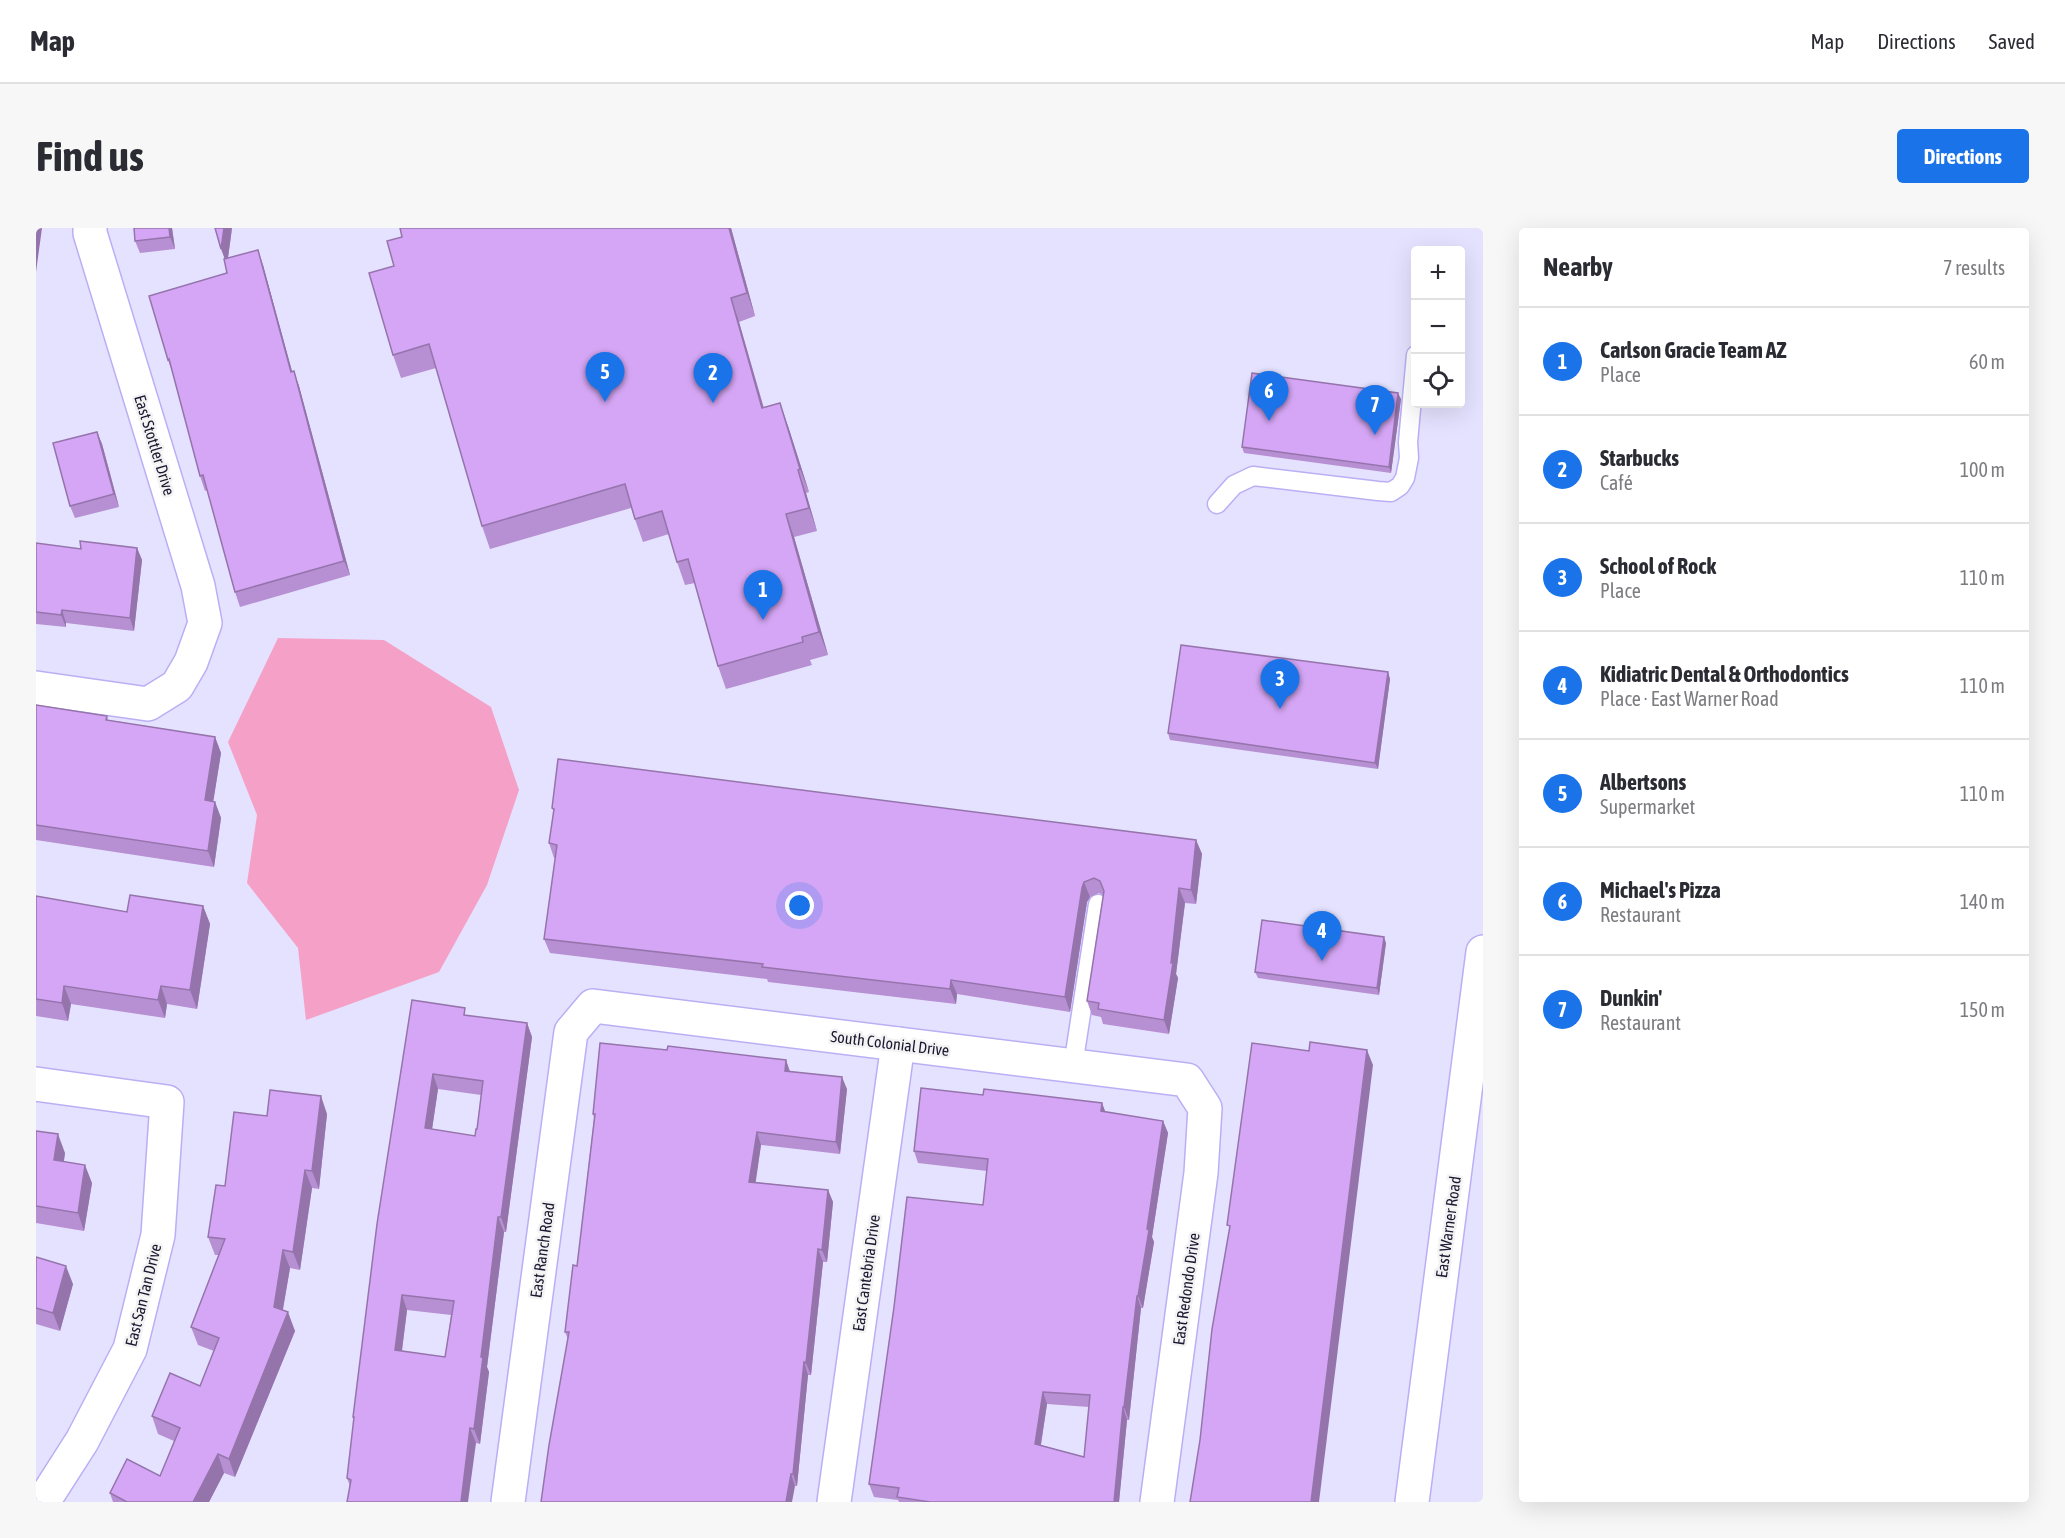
<!DOCTYPE html>
<meta charset="utf-8">
<style>
body{margin:0;font-family:"Asap Condensed",sans-serif;background:#f7f7f7;color:#2b2b33}
.controls{position:absolute;right:18px;top:18px;display:grid;overflow:hidden;border-radius:6px;box-shadow:0 6px 24px #0002}
.controls button{width:54px;height:54px;display:grid;place-items:center;padding:0;border:0;border-bottom:2px solid #e1e1e2;background:#fff;color:#2b2b33;font:30px sans-serif}
.you{position:absolute;left:764px;top:678px;width:21px;height:21px;margin:-15px;border:4px solid #fff;border-radius:50%;background:#1a73e8;box-shadow:0 0 0 9px #1a73e833}
.badge{display:grid;place-items:center;width:39px;height:39px;border-radius:50%;background:#1a73e8;color:#fff;font-size:20px;font-weight:700}
.pin{position:absolute;translate:-50% -50px;filter:drop-shadow(0 2px 3px #0008)}
.pin::after{content:'';position:absolute;top:32px;width:21px;height:18px;background:inherit;clip-path:polygon(0 0,100% 0,50% 100%)}
.list{margin:0;padding:0;list-style:none}
h2{display:flex;justify-content:space-between;align-items:center;height:78px;margin:0;padding:0 24px;font-size:26px}
h2 small{font-size:20px;font-weight:400;color:#7c7c81}
.list li{display:grid;grid-template-columns:39px 1fr auto;gap:18px;align-items:center;box-sizing:border-box;height:108px;padding:0 24px;border-top:2px solid #e1e1e2}
.list b{display:block;font-size:22px;white-space:nowrap}
.list p{margin:0;font-size:20px;white-space:nowrap;color:#7c7c81}
.list em{font-size:20px;font-style:normal;color:#7c7c81}
.icon{flex:none;width:33px;height:33px;fill:none;stroke:currentColor;stroke-width:2;stroke-linecap:round;stroke-linejoin:round}
.map{position:relative;flex:none;width:1447px;height:1274px;overflow:hidden;border-radius:6px}
header{display:flex;align-items:center;gap:36px;box-sizing:border-box;height:84px;padding:0 30px;background:#fff;border-bottom:2px solid #e1e1e2}
header strong{font-size:28px}
nav{display:flex;gap:33px;margin-inline-start:auto;font-size:21px}
.intro{display:flex;align-items:center;justify-content:space-between;box-sizing:border-box;height:144px;padding:0 36px}
h1{margin:0;font-size:42px}
.button{padding:15px 27px;border-radius:6px;background:#1a73e8;color:#fff;font-size:21px;font-weight:700}
main{display:flex;gap:36px;padding:0 36px}
aside{flex:1;background:#fff;border-radius:6px;box-shadow:0 6px 24px #0002}
.map>svg:first-child{display:block}
.green{fill:#f5a1c7}
.lines{fill:none;stroke-linecap:round;stroke-linejoin:round}
.service-casing{stroke:#baaff5;stroke-width:21}
.minor-casing{stroke:#baaff5;stroke-width:36}
.secondary-casing{stroke:#baaff5;stroke-width:36}
.service{stroke:#fff;stroke-width:18}
.minor{stroke:#fff;stroke-width:33}
.secondary{stroke:#fff;stroke-width:33}
.wall{fill:#b78fd3;fill-rule:evenodd}
.shaded-wall{fill:#9574ac}
.building{fill:#d5a6f5;stroke:#9574ac;stroke-width:1.5;fill-rule:evenodd}
.labels{text-anchor:middle;dominant-baseline:central;stroke-width:5;stroke-linejoin:round;paint-order:stroke}
.street-label{font-size:16px;fill:#1d1831;stroke:#f3f3f3}
</style>
<header>
<strong>Map</strong>
<nav><a>Map</a><a>Directions</a><a>Saved</a></nav>
</header>
<div class="intro"><h1>Find us</h1><a class="button">Directions</a></div>
<main>
<div class="map">
<svg width="1447" height="1274" viewBox="0 0 1447 1274">
<rect width="100%" height="100%" fill="#e5e2ff"/>
<path class="green" d="M242,410L348,412L455,479L483,562L451,657L403,744L270,792L262,720L211,655L221,587L192,514Z"/>
<g class="lines">
<defs>
<g id="service">
<path d="M1181,276L1198,257L1217,248L1342,263L1355,264L1364,258L1369,250L1373,230L1372,214L1380,127"/>
<path d="M1037,838L1062,676"/>
</g>
<g id="minor">
<path d="M0,460L112,476L141,458L155,434L169,395L162,358L54,5V0"/>
<path d="M0,856L131,874L122,1007L94,1121L46,1213L7,1274"/>
<path d="M472,1274L535,804L557,778L1151,852L1169,880L1165,945L1121,1274"/>
<path d="M798,1274L862,816"/>
</g>
<path id="secondary" d="M1376,1274L1447,724"/>
</defs>
<use href="#service" class="service-casing"/>
<use href="#minor" class="minor-casing"/>
<use href="#secondary" class="secondary-casing"/>
<use href="#service" class="service"/>
<use href="#minor" class="minor"/>
<use href="#secondary" class="secondary"/>
</g>
<g class="wall">
<path d="M98,0H136L139,21L104,25L99,13Z"/>
<path d="M196,0L192,30L227,37L256,143L263,158L314,347L204,379L199,364L171,262L169,263L164,248L137,146L132,132L191,45L188,31Z"/>
<path d="M364,0H695L719,88L703,94L728,180L752,198L773,264L770,265L781,303L758,309L792,427L774,432L776,437L690,461L682,438L659,355L649,357L641,334L633,306L607,314L595,280L454,321L446,298L400,140L365,150L357,127L358,38L366,9Z"/>
<path d="M1365,171L1355,245L1208,225L1206,219Z"/>
<path d="M61,204L66,216L83,279L39,290L34,278Z"/>
<path d="M0,315L45,321L101,320L106,332L98,403L30,395V399L0,396Z"/>
<path d="M1352,444L1354,451L1342,541L1134,512L1132,505Z"/>
<path d="M0,477L71,488L72,492L179,509L185,525L177,573L179,574L185,590L178,639L0,612Z"/>
<path d="M516,580L1160,612L1166,626L1160,676L1149,675L1140,746L1142,750L1133,806L1067,796L1065,789L1056,787L1051,773L1067,667L1063,665L1054,669L1051,674L1034,784L921,766L920,776L732,754L731,751L514,725L508,711L519,630H518L513,615L518,584Z"/>
<path d="M0,668L91,684L167,678L174,696L161,781L131,776L129,790L35,776L32,793L0,788Z"/>
<path d="M1350,715L1343,767L1222,750L1219,744Z"/>
<path d="M376,772L432,788L491,795L496,809L470,1004H468L451,1139L453,1144L444,1216L440,1215L314,1258L311,1250L318,1192L317,1189ZM402,861L445,867L441,901L439,908L396,901ZM371,1082L415,1087L409,1129L366,1123Z"/>
<path d="M750,832L754,843L811,861L804,926L725,917L719,954L792,962L797,974L791,1034H787L775,1147H772L761,1258H759L532,1111L529,1104L541,1038L558,890L557,886Z"/>
<path d="M947,867L1066,875L1069,884L1127,893L1132,905L1116,1009L1118,1014L1107,1080H1105L1093,1192H1091L1083,1274H863L862,1272L838,1269L833,1256L947,977L951,943L882,935L878,923ZM1011,1176L1053,1179L1048,1229L1005,1217Z"/>
<path d="M291,886L283,961L276,960L264,1042L254,1040L247,1082L259,1103L199,1249L188,1245L173,1274H77L74,1265L124,1248L138,1213L122,1206L116,1188L164,1158L178,1123L162,1117L155,1099L183,1027H179L172,1009L189,958L231,888Z"/>
<path d="M0,903L29,925L28,933L56,955L48,1003L0,995Z"/>
<path d="M0,1029L37,1056L24,1103L0,1096Z"/>
</g>
<g class="shaded-wall">
<path d="M0,0H6L0,44Z"/>
<path d="M133,0H136L139,21L134,9Z"/>
<path d="M188,0H196L191,37L185,21Z"/>
<path d="M693,0H695L719,88L711,65Z"/>
<path d="M222,22L227,37L260,158L255,144Z"/>
<path d="M695,70L703,94L734,203L726,180Z"/>
<path d="M258,143L263,158L314,347L308,333Z"/>
<path d="M1362,165L1365,171L1355,245L1353,239Z"/>
<path d="M744,175L752,198L773,264L764,241Z"/>
<path d="M61,204L66,216L83,279L78,266Z"/>
<path d="M762,242L770,265L781,303L773,280Z"/>
<path d="M750,286L758,309L792,427L783,404Z"/>
<path d="M101,320L106,332L98,403L94,390Z"/>
<path d="M26,382L30,395V399L25,387Z"/>
<path d="M1352,444L1354,451L1342,541L1339,535Z"/>
<path d="M179,509L185,525L175,588L169,572Z"/>
<path d="M179,574L185,590L178,639L172,623Z"/>
<path d="M1160,612L1166,626L1160,676L1155,662Z"/>
<path d="M1048,654L1054,669L1051,674L1034,784L1029,769L1046,660Z"/>
<path d="M1143,660L1149,675L1140,746L1142,750L1133,806L1128,792Z"/>
<path d="M167,678L174,696L161,781L154,762Z"/>
<path d="M1348,709L1350,715L1343,767L1341,760Z"/>
<path d="M915,752L921,766L920,776L914,761Z"/>
<path d="M28,758L35,776L32,793L26,775Z"/>
<path d="M125,758L131,776L129,790L122,772Z"/>
<path d="M491,795L496,809L470,1004L465,989Z"/>
<path d="M1331,822L1337,837L1283,1274H1275Z"/>
<path d="M750,832L754,845L749,843Z"/>
<path d="M397,846L402,861L394,915L389,900Z"/>
<path d="M806,849L811,861L804,926L800,914Z"/>
<path d="M285,868L291,886L283,961L276,943Z"/>
<path d="M1066,875L1071,888L1065,883Z"/>
<path d="M1127,893L1132,905L1116,1009L1118,1014L1107,1080L1102,1068L1111,1001Z"/>
<path d="M721,904L725,917L718,966L713,954Z"/>
<path d="M22,906L29,925L25,950L18,932Z"/>
<path d="M49,937L56,955L48,1003L42,985Z"/>
<path d="M269,942L276,960L264,1042L257,1024Z"/>
<path d="M792,962L797,974L791,1034L786,1022Z"/>
<path d="M462,989L468,1004L451,1139L453,1144L444,1216L438,1201L445,1129Z"/>
<path d="M782,1021L787,1034L775,1147L770,1135Z"/>
<path d="M247,1022L254,1040L244,1097L238,1079Z"/>
<path d="M30,1038L37,1056L24,1103L17,1085Z"/>
<path d="M366,1067L371,1082L364,1137L359,1122Z"/>
<path d="M1101,1068L1105,1080L1093,1192L1088,1179Z"/>
<path d="M252,1084L259,1103L199,1249L193,1231Z"/>
<path d="M768,1134L772,1147L761,1258L757,1246Z"/>
<path d="M1007,1164L1011,1176L1003,1228L999,1216Z"/>
<path d="M1087,1179L1091,1192L1083,1274H1078Z"/>
<path d="M434,1200L440,1215L432,1274H425Z"/>
<path d="M182,1226L188,1245L173,1274H157Z"/>
<path d="M755,1246L759,1258L756,1274H750Z"/>
</g>
<g class="building">
<path d="M98,0H133L134,9L99,13Z"/>
<path d="M179,0H188L185,21Z"/>
<path d="M364,0H693L711,65L695,70L726,180L744,175L764,241L762,242L773,280L750,286L783,404L766,409L767,414L682,438L652,331L641,334L626,283L599,291L589,256L446,298L393,116L357,127L333,45L358,38L351,13L366,9Z"/>
<path d="M222,22L255,144L258,143L308,333L199,364L167,247L164,248L133,131L132,132L113,68L191,45L188,31Z"/>
<path d="M1216,145L1362,165L1353,239L1206,219Z"/>
<path d="M61,204L78,266L34,278L17,215Z"/>
<path d="M44,313L101,320L94,390L26,382L25,387L0,384V315L45,321Z"/>
<path d="M1145,417L1352,444L1339,535L1132,505Z"/>
<path d="M0,477L71,488L70,492L179,509L169,572L179,574L172,623L0,597Z"/>
<path d="M522,531L1160,612L1155,662L1143,660L1135,735H1137L1128,792L1062,781L1063,775L1051,773L1068,663L1064,653L1058,650L1048,654L1046,660L1029,769L915,752L914,761L726,739L727,736L508,711L521,617L513,615L518,581L516,580Z"/>
<path d="M94,667L167,678L154,762L125,758L122,772L28,758L26,775L0,771V668L91,684Z"/>
<path d="M1226,692L1348,709L1341,760L1219,744Z"/>
<path d="M376,772L429,780L428,787L491,795L465,989H462L445,1129H447L438,1201L434,1200L425,1274H311L315,1252L311,1250L318,1189H317L341,996ZM397,846L447,853L441,901H440L439,908L389,900ZM366,1067L418,1073L409,1129L359,1122Z"/>
<path d="M1274,814L1331,822L1275,1274H1154L1164,1212L1176,1101L1194,998L1191,997L1216,815L1273,823Z"/>
<path d="M564,815L631,822L632,818L750,832L749,843L806,849L800,914L721,904L713,954L792,962L786,1022L782,1021L770,1135L768,1134L757,1246H755L750,1274H505L513,1217L533,1104H529L537,1037L541,1038L559,886H557Z"/>
<path d="M885,860L947,867L948,861L1066,875L1065,883L1127,893L1111,1001L1113,1002L1102,1068H1101L1088,1179H1087L1078,1274H894L861,1269L863,1260L833,1256L858,1079L871,969L947,977L952,931L878,923ZM1007,1164L1054,1167L1048,1229L999,1216Z"/>
<path d="M234,862L285,868L276,943L269,942L257,1024L247,1022L238,1079L252,1084L193,1231L182,1226L157,1274H91L74,1265L91,1231L124,1248L144,1200L116,1188L134,1145L164,1158L183,1110L155,1099L189,1011L172,1009L180,957L189,958L198,884L231,888Z"/>
<path d="M0,903L22,906L18,932L49,937L42,985L0,978Z"/>
<path d="M0,1029L30,1038L17,1085L0,1080Z"/>
</g>
<g class="labels">
<g class="street-label">
<text transform="translate(119 217) rotate(73)">East Stottler Drive</text>
<text transform="translate(854 815) rotate(7)">South Colonial Drive</text>
<text transform="translate(1412 999) rotate(-82)">East Warner Road</text>
<text transform="translate(506 1022) rotate(-82)">East Ranch Road</text>
<text transform="translate(830 1045) rotate(-82)">East Cantebria Drive</text>
<text transform="translate(1150 1061) rotate(-82)">East Redondo Drive</text>
<text transform="translate(107 1067) rotate(-76)">East San Tan Drive</text>
</g>
</g>
</svg>
<div class="controls">
<button>+</button>
<button>−</button>
<button><svg class="icon" aria-label="locate" viewBox="0 0 24 24"><circle cx="12" cy="12" r="6"/><path d="M12 2v4M12 18v4M2 12h4M18 12h4"/></svg></button>
</div>
<div class="you"></div>
<div class="pin badge" style="left:727px;top:392px">1</div>
<div class="pin badge" style="left:677px;top:175px">2</div>
<div class="pin badge" style="left:1244px;top:481px">3</div>
<div class="pin badge" style="left:1286px;top:733px">4</div>
<div class="pin badge" style="left:569px;top:174px">5</div>
<div class="pin badge" style="left:1233px;top:193px">6</div>
<div class="pin badge" style="left:1339px;top:207px">7</div>
</div>
<aside>
<h2>Nearby<small>7 results</small></h2>
<ul class="list">
<li><span class="badge">1</span><div><b>Carlson Gracie Team AZ</b><p>Place</p></div><em>60 m</em></li>
<li><span class="badge">2</span><div><b>Starbucks</b><p>Café</p></div><em>100 m</em></li>
<li><span class="badge">3</span><div><b>School of Rock</b><p>Place</p></div><em>110 m</em></li>
<li><span class="badge">4</span><div><b>Kidiatric Dental &amp; Orthodontics</b><p>Place · East Warner Road</p></div><em>110 m</em></li>
<li><span class="badge">5</span><div><b>Albertsons</b><p>Supermarket</p></div><em>110 m</em></li>
<li><span class="badge">6</span><div><b>Michael's Pizza</b><p>Restaurant</p></div><em>140 m</em></li>
<li><span class="badge">7</span><div><b>Dunkin'</b><p>Restaurant</p></div><em>150 m</em></li>
</ul>
</aside>
</main>
